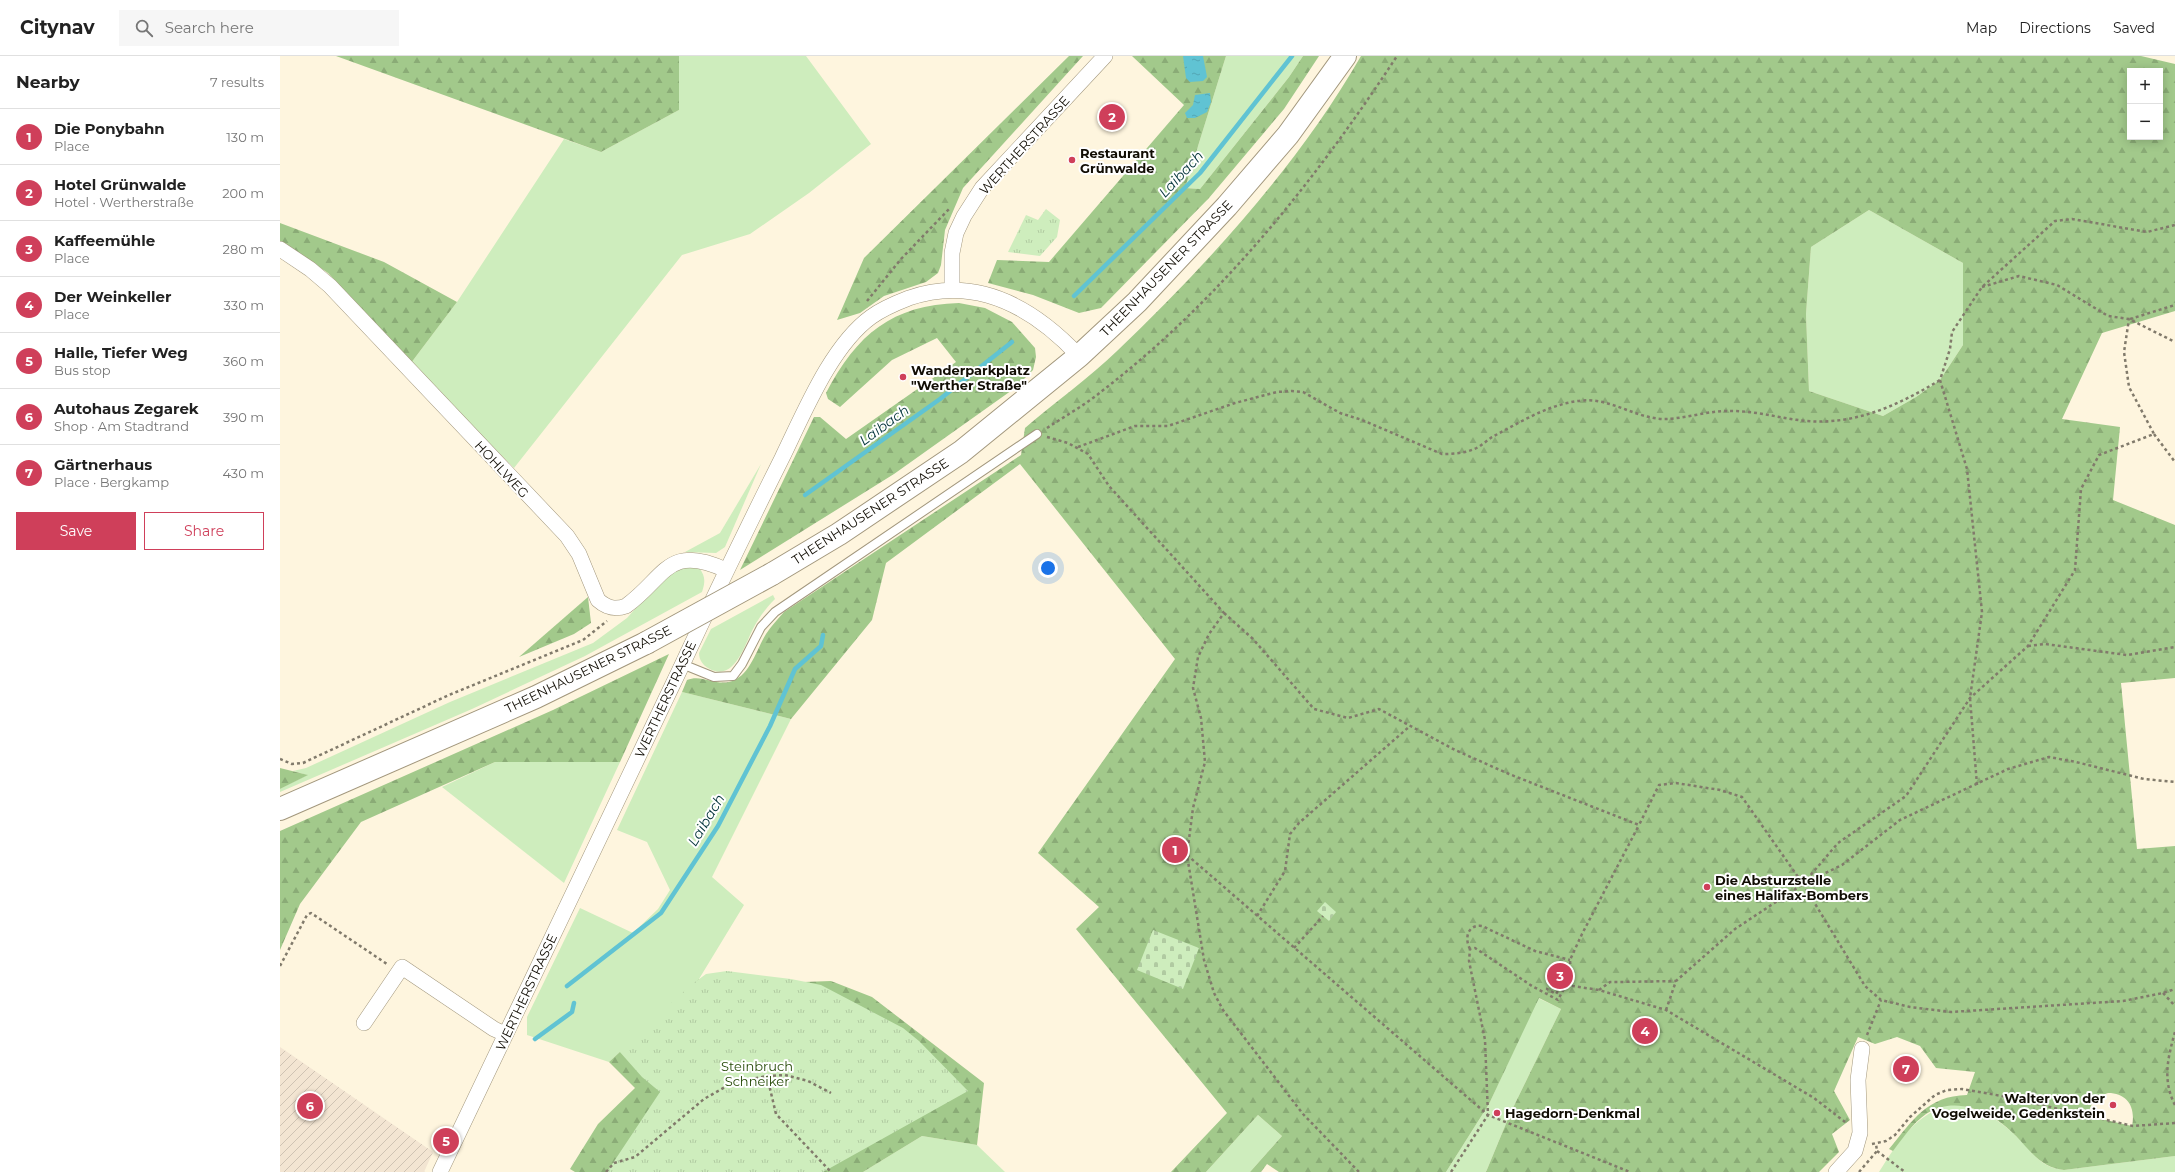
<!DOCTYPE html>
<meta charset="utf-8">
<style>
body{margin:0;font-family:Montserrat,sans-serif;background:#f6f6f6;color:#222}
.controls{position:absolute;right:12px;top:12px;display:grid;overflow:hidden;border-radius:0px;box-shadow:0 2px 10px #0003}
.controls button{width:36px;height:36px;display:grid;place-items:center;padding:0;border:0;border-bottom:1px solid #e0e0e0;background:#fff;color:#222;font:20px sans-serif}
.you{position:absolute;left:768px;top:512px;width:14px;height:14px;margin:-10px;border:3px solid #fff;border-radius:50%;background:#1a73e8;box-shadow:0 0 0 6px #1a73e833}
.badge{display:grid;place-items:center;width:26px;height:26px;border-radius:50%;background:#cf3f5a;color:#fff;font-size:13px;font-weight:700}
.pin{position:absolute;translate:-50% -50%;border:2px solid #fff;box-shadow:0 1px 4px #0006}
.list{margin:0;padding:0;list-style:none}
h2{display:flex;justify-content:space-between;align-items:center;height:52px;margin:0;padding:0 16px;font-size:17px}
h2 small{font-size:13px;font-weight:400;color:#767676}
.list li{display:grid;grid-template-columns:26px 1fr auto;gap:12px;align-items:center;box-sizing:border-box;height:56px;padding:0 16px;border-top:1px solid #e0e0e0}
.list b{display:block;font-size:15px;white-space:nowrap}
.list p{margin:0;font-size:13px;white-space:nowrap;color:#767676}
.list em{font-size:13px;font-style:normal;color:#767676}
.actions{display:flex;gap:8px;padding:12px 16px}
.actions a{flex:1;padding:9px 0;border:1px solid #cf3f5a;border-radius:0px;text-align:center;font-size:14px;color:#cf3f5a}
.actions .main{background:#cf3f5a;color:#fff}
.icon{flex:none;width:22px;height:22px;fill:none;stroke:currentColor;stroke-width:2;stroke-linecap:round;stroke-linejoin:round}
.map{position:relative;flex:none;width:1895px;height:1116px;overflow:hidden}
header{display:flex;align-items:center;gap:24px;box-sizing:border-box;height:56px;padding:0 20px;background:#fff;border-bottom:1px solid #e0e0e0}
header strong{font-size:19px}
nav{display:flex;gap:22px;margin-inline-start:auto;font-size:14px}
.search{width:280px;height:36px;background:#f6f6f6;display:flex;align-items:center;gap:10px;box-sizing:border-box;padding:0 14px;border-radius:0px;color:#767676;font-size:15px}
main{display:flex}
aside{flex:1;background:#fff}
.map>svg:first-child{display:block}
.industrial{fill:url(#industrial-furrows)}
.green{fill:#ceedbd}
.forest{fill:url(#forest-firs);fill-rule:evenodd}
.cemetery{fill:url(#cemetery-stones)}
.park{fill:url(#park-tufts)}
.water{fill:url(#water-ripples)}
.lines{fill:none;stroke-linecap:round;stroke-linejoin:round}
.stream{stroke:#60c3d3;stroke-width:4.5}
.lane-casing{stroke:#a2977d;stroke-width:10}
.street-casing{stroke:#a2977d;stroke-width:16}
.secondary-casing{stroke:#a2977d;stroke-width:24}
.path{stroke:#817a6b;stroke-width:2.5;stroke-dasharray:3 3;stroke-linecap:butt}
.lane{stroke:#fff;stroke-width:8}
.street{stroke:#fff;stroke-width:15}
.secondary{stroke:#fff;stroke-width:22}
.secondary-bridge-casing{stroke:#a2977d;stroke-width:24;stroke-linecap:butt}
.secondary-bridge{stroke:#fff;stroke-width:22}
.poi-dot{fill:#cf3f5a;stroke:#fff;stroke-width:1.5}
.labels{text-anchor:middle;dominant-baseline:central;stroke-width:4;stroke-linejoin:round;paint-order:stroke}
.street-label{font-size:13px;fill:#110d04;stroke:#fff}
.poi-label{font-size:13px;font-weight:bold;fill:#110d04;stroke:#fff;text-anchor:start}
.park-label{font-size:13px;fill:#264a07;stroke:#fff}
.water-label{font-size:14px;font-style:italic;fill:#003239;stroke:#fff}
</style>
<header>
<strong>Citynav</strong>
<div class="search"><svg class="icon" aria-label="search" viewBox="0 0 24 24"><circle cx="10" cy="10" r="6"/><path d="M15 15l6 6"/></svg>Search here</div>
<nav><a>Map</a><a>Directions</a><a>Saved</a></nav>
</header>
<main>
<aside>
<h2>Nearby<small>7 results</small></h2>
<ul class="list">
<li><span class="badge">1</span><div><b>Die Ponybahn</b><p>Place</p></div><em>130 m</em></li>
<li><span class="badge">2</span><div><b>Hotel Grünwalde</b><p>Hotel · Wertherstraße</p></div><em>200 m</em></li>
<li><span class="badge">3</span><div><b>Kaffeemühle</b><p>Place</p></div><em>280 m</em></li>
<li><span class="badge">4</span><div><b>Der Weinkeller</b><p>Place</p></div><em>330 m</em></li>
<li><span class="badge">5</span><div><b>Halle, Tiefer Weg</b><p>Bus stop</p></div><em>360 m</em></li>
<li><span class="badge">6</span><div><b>Autohaus Zegarek</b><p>Shop · Am Stadtrand</p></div><em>390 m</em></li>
<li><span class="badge">7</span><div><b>Gärtnerhaus</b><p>Place · Bergkamp</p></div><em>430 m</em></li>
</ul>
<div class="actions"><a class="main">Save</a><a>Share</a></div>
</aside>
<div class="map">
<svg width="1895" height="1116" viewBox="0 0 1895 1116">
<defs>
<pattern id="industrial-furrows" width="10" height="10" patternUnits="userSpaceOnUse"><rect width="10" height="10" fill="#f3e5d2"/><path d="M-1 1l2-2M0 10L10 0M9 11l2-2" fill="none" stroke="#cfc3b3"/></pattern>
<pattern id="forest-firs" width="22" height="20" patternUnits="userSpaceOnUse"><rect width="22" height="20" fill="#a2c98b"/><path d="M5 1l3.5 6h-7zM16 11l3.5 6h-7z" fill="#8aab76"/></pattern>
<pattern id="cemetery-stones" width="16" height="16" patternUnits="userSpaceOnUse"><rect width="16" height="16" fill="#ceedbd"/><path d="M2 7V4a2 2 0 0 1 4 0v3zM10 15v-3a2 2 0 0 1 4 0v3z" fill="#b0caa1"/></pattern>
<pattern id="park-tufts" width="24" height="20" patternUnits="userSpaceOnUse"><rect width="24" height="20" fill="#ceedbd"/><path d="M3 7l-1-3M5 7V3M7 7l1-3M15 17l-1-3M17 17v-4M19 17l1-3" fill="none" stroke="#b0caa1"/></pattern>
<pattern id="water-ripples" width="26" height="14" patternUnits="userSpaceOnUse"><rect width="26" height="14" fill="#60c3d3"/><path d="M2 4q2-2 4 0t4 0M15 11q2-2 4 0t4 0" fill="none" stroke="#52a6b4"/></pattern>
</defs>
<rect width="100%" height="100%" fill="#fef5de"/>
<path class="industrial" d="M0,991L153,1096L144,1116H0Z"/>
<g class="green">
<path d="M399,0H526L591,88L529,137L470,178L402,199L234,412L131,307L177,246L284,83L321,96L399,54Z"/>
<path d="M946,0H1023L1009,21L920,133L905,132Z"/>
<path d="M1589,154L1683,207V289L1660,324L1636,341L1603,360L1529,335L1526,258L1531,191Z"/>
<path d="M481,408L445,491L436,497L405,496L440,477Z"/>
<path d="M400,510L419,512C426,520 425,527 422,536L305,600L192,653L0,736V733L27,719L13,715L26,712L170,646L313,587L347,562L382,523Z"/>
<path d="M493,539L495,543C487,551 480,560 474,571C465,587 455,628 428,612C423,609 419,604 419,597L431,573Z"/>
<path d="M402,636L511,663L432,821L464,849L419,923L329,1006L247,979V961L300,852L353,877L378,853L390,834L367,786L337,774Z"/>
<path d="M215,706H340L284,827L162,731Z"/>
<path d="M1258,942L1281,953L1230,1058L1206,1116H1166L1209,1048Z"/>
<path d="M1672,1048C1696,1051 1718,1062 1735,1079C1752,1095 1760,1112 1784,1114L1895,1100V1116H1599C1618,1086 1636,1057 1672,1048Z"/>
<path d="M978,1059L1002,1080L970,1116H926Z"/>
<path d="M642,1080L697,1089L725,1116H583Z"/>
</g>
<g class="forest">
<path d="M56,0H399V54L321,96Z"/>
<path d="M789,0H803L683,132L665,174L661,209L658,217L646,226L604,240L580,257L557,264L584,202Z"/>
<path d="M852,0H946L905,132L920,133L1009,21L1023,0H1039L1004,53L929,142L821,252L799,257L753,239L708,227L717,204L769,206L904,49Z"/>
<path d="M1081,0H1861L1895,8V255L1822,277L1782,363L1840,371L1833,444L1895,469V622L1841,627L1857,793L1895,790V1100L1784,1114C1762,1112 1751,1096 1736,1080C1713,1056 1676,1038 1646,1058C1633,1067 1623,1082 1613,1095L1609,1093C1633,1064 1647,1040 1687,1039L1695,1016L1656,1012L1640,990L1617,981L1595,988L1578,981L1554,1035L1570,1064L1552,1078L1559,1096L1539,1116H1206L1230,1058L1281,953L1259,942L1209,1048L1166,1116H999L987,1108L981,1116H970L1002,1080L978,1059L926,1116H891L947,1057L796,873L819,851L758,797L895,603L740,408L606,507L592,564L511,663L402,636L407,624C421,618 434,629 449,626C470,621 476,594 486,578C491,570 498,563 504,556L741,399L745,372C774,347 810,321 837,295C927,209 1019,108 1081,0ZM1850,15H1880V81H1850ZM1589,154L1683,207V289L1660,324L1636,341L1603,360L1529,335L1526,258L1531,191ZM1828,1037C1847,1037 1856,1051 1852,1070L1808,1060C1810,1047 1816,1041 1828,1037Z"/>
<path d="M0,167L104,206L177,246L131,307L48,217L23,200L0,187Z"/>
<path d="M679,247L705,252L732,266L755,292L756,301L753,314L735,332L614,418L460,514L534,361H540L566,383L676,306L657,282L612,304L560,351L548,343L546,337C577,278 612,249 679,247Z"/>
<path d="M308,541L311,567L294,578L239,601Z"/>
<path d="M389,598L340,706H215L81,766L20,848L0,894V775L273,654Z"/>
<path d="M0,712L28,719L0,733Z"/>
<path d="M419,923L496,927L551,925L592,941L704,1027L697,1089L642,1080L583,1116H295L290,1113L318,1068L355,1032L329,1006Z"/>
</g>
<g class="cemetery">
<path d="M1045,846L1056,856L1049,865L1037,855Z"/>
<path d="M873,874L919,892L903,933L857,914Z"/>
</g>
<g class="park">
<path d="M766,153L780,164L777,181L760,200L728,196L746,159L758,164Z"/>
<path d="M447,915L511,923L541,929L623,972L639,985L688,1035L543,1116H327L380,1036L362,1021L339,995L411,929L426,918Z"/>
</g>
<g class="water">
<path d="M903,0H923L927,21L923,25L910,26L906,22Z"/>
<path d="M930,37L931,46L927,56L915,62H907L905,57L913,49L915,39Z"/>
</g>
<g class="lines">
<g class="stream">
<path d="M794,240L920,117L1012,0"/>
<path d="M525,439L660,343L732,286"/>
<path d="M287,930L381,857L438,770L490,670L515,613L541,590L543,579"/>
<path d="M255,983L292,956L294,947"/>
</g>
<defs>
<path id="lane" d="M402,608L434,621L453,620L462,608L481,571L495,556L757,378"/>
<g id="street">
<path d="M0,193L30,213L50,230L287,480L299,498L318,544C327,552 335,554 346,550C386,521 387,487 446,514"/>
<path d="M672,234V197L676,177L684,160L702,132L825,0"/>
<path d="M84,967L122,911L214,973L225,978"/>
<path d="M160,1116C240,946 323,777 403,607C435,538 468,470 502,402C524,357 551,290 591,261C602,253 616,247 629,242C696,219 753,251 799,300"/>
<path d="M1556,1116L1575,1095L1580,1077L1578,1024L1582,993"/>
</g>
<g id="secondary">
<path d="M492,518L559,478L681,396L799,300L857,246L947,150L1008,79L1065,0"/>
<path d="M0,753L256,641L366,587"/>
</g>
</defs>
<use href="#lane" class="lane-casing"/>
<use href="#street" class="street-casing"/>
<use href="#secondary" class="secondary-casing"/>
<g class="path">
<path d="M1702,231L1739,220L1777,229L1828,260L1849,263L1895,286"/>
<path d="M587,245L621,203L670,152"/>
<path d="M1850,263L1895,249"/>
<path d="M767,372C785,360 805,349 822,335C941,243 1035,125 1117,0"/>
<path d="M1874,378L1895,406"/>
<path d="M767,381L788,387L808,398L829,430L944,557L929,578L918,601L913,632L921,662L925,706L913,752L907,799L924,904L934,937L943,954L1023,1058L1079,1116"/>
<path d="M798,391L855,370H888L955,347L997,336L1012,335L1023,336L1060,357L1082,364L1162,398C1175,398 1189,397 1200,390C1204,387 1208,384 1212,381C1239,367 1267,349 1298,345C1328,340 1354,362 1383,363C1406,363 1429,354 1452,355C1478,355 1502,363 1527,365C1576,369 1619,349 1660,324"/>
<path d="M944,557L973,583L1034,653L1068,662L1099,653L1175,694L1229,718L1359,769L1379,729L1396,727L1440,734L1462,741L1523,828L1585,930L1601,944L1630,951L1671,956L1843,945L1883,937L1895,933"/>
<path d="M1748,590L1765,588L1847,599L1895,591"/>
<path d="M0,703L12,708L23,707L169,639L303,584L327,565"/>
<path d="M1697,729L1690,642L1702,556L1687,413L1660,324L1670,293L1672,276L1702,231L1775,165L1792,163L1867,176L1895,169"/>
<path d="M907,799L1208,1059L1350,1116"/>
<path d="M1523,828L1558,787L1626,740L1690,642L1748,590L1795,514L1801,433L1819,399L1874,378L1849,331L1844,296L1849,263"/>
<path d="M977,860L1005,815L1010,778L1019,767L1130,670"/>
<path d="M1014,892L1043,860"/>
<path d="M1190,893C1184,882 1188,868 1202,870L1255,895L1290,904"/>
<path d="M0,910L27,859L31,857L107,908"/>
<path d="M1286,929L1319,934L1386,954L1534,1042L1565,1066"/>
<path d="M1281,930L1276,938L1267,933L1271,925L1284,932"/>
<path d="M1319,934L1330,926H1336L1396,925"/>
<path d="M1883,937L1895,950"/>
<path d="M1386,954L1396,925L1455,873L1523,828L1562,809L1620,764L1728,713L1769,701L1796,706L1864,723L1895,726"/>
<path d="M1895,976C1888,1001 1882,1024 1895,1049"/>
<path d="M1587,979L1601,944"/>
<path d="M487,1020L496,1058L551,1116"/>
<path d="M1592,1088L1606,1085L1615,1079L1630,1061L1655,1039L1667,1034L1682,1033L1722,1040L1853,1070L1895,1067"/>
<path d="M1597,1095L1625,1116"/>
<path d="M326,1116L334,1107L355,1101L424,1043L452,1027L487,1020L505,1019L528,1025L551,1037"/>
<path d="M1171,1116L1208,1059L1205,984L1189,905L1190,893L1195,892L1252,930L1278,944L1291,919L1290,904L1302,878L1359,769"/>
<path d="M1579,1116L1597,1095L1596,1088"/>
</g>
<use href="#lane" class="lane"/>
<use href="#street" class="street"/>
<use href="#secondary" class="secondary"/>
<defs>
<path id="secondary-bridge" d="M366,587L492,518"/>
</defs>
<use href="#secondary-bridge" class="secondary-bridge-casing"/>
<use href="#secondary-bridge" class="secondary-bridge"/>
</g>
<g class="poi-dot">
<circle cx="792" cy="104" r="4"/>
<circle cx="623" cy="321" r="4"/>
<circle cx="1427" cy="831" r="4"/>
<circle cx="1833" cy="1049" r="4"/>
<circle cx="1217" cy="1057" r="4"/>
</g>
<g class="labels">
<g class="street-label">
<text transform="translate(744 89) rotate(-48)">WERTHERSTRASSE</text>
<text transform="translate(886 212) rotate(-46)">THEENHAUSENER STRASSE</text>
<text transform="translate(222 413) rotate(47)">HOHLWEG</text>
<text transform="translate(590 455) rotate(-33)">THEENHAUSENER STRASSE</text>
<text transform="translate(308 613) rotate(-26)">THEENHAUSENER STRASSE</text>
<text transform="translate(385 643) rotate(-65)">WERTHERSTRASSE</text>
<text transform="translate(246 936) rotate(-65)">WERTHERSTRASSE</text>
</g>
<g class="poi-label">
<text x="800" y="97">Restaurant<tspan x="800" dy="15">Grünwalde</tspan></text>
<text x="631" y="314">Wanderparkplatz<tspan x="631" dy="15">"Werther Straße"</tspan></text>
<text x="1435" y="824">Die Absturzstelle<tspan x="1435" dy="15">eines Halifax-Bombers</tspan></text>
<text x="1825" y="1042" text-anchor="end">Walter von der<tspan x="1825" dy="15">Vogelweide, Gedenkstein</tspan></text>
<text x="1225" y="1057">Hagedorn-Denkmal</text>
</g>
<g class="park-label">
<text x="477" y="1010">Steinbruch<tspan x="477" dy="15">Schneiker</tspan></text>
</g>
<g class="water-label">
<text transform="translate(901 118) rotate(-47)">Laibach</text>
<text transform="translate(604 369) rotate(-36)">Laibach</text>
<text transform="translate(426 764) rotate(-59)">Laibach</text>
</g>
</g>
</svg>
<div class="controls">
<button>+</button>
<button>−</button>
</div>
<div class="you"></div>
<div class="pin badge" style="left:895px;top:794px">1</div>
<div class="pin badge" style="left:832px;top:61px">2</div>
<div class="pin badge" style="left:1280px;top:920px">3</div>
<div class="pin badge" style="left:1365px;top:975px">4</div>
<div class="pin badge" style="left:166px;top:1085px">5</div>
<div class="pin badge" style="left:30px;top:1050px">6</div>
<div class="pin badge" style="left:1626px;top:1013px">7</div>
</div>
</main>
